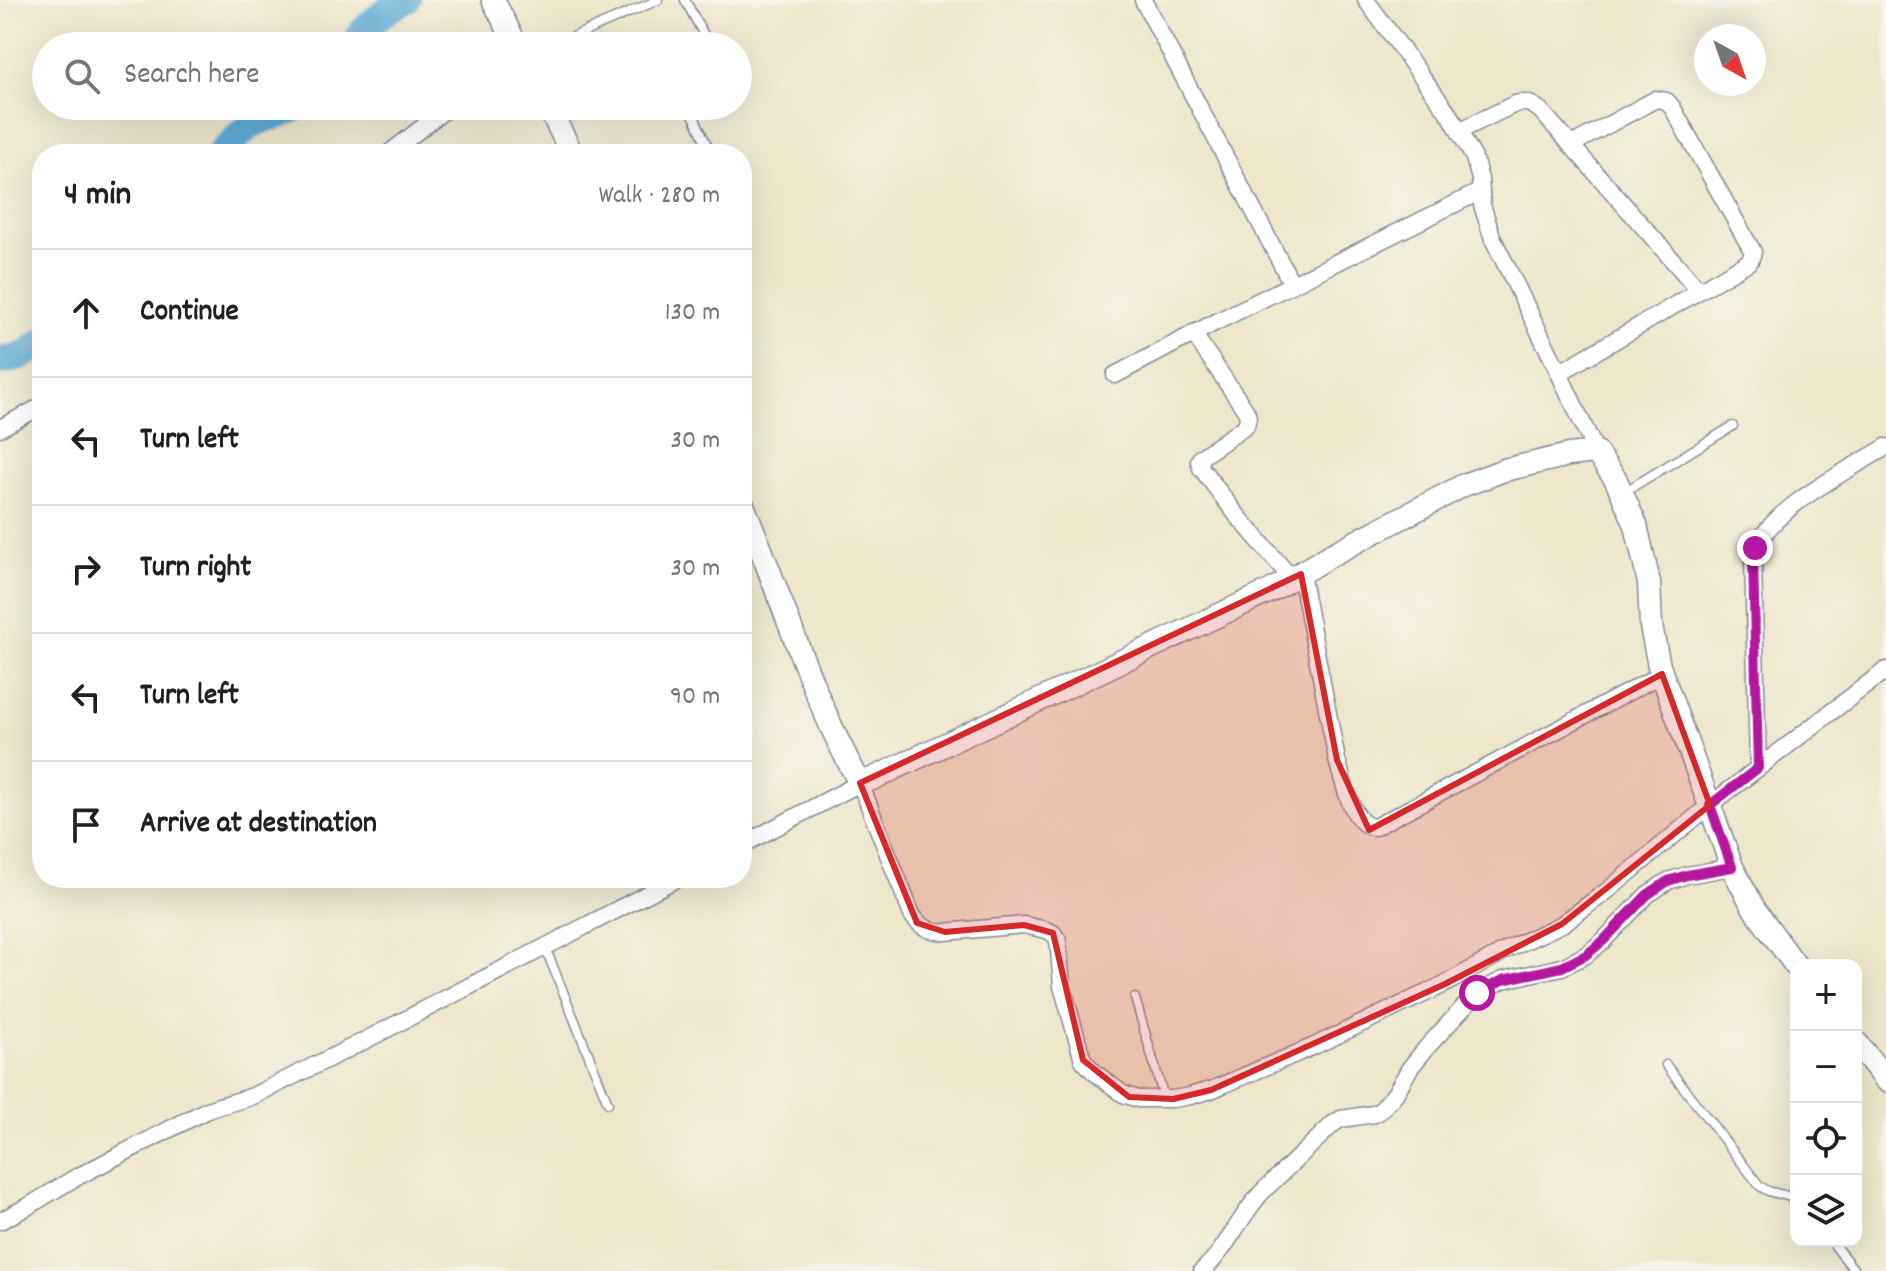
<!DOCTYPE html>
<meta charset="utf-8">
<style>
body{margin:0;font-family:Dekko,sans-serif;background:#f2f2f2;color:#202124}
.controls{position:absolute;right:24px;bottom:24px;display:grid;overflow:hidden;border-radius:16px;box-shadow:0 8px 32px #0002}
.controls button{width:72px;height:72px;display:grid;place-items:center;padding:0;border:0;border-bottom:2px solid #e0e0e0;background:#fff;color:#202124;font:40px sans-serif}
.compass{position:absolute;left:1694px;top:24px;width:72px;height:72px;border-radius:50%;background:#fff;box-shadow:0 8px 32px #0002;rotate:140deg}
.stop{position:absolute;width:24px;height:24px;margin:-18px;border:6px solid #b5179e;border-radius:50%;background:#fff}
.stop.end{background:#b5179e;border-color:#fff;box-shadow:0 2px 8px #0008}
.list{margin:0;padding:0;list-style:none}
h2{display:flex;justify-content:space-between;align-items:center;height:104px;margin:0;padding:0 32px;font-size:34px}
h2 small{font-size:26px;font-weight:400;color:#757577}
.list li{display:grid;grid-template-columns:52px 1fr auto;gap:24px;align-items:center;box-sizing:border-box;height:128px;padding:0 32px;border-top:2px solid #e0e0e0}
.list b{display:block;font-size:30px;white-space:nowrap}
.list em{font-size:26px;font-style:normal;color:#757577}
.icon{flex:none;width:44px;height:44px;fill:none;stroke:currentColor;stroke-width:2;stroke-linecap:round;stroke-linejoin:round}
.map{position:relative;flex:none;width:1886px;height:1271px;overflow:hidden}
.search{position:absolute;background:#fff;box-shadow:0 8px 32px #0002;left:32px;top:32px;width:720px;height:88px;display:flex;align-items:center;gap:20px;box-sizing:border-box;padding:0 28px;border-radius:44px;color:#757577;font-size:30px}
.panel{position:absolute;background:#fff;box-shadow:0 8px 32px #0002;left:32px;top:144px;width:720px;height:744px;border-radius:32px}
.map>svg:first-child{display:block}
.lines{fill:none;stroke-linecap:round;stroke-linejoin:round}
.river{stroke:#5babd5;stroke-width:28}
.service-casing{stroke:#848a94;stroke-width:11}
.minor-casing{stroke:#848a94;stroke-width:19}
.tertiary-casing{stroke:#848a94;stroke-width:25}
.service{stroke:#fff;stroke-width:8}
.minor{stroke:#fff;stroke-width:16}
.tertiary{stroke:#fff;stroke-width:22}
.route{stroke:#b5179e;stroke-width:10}
.marked{fill:#d62828;fill-opacity:0.2;stroke:#d62828;stroke-width:6;stroke-linejoin:round}
</style>
<div class="map">
<svg width="1886" height="1271" viewBox="0 0 1886 1271">
<rect width="100%" height="100%" fill="#f7f3e8"/>
<filter id="ink" filterUnits="userSpaceOnUse"><feTurbulence type="fractalNoise" baseFrequency=".0125" numOctaves="2"/><feDisplacementMap in="SourceGraphic" scale="16" xChannelSelector="R" yChannelSelector="G"/><feConvolveMatrix kernelMatrix="1 2 1 2 8 2 1 2 1" color-interpolation-filters="sRGB"/></filter>
<filter id="wash" filterUnits="userSpaceOnUse"><feTurbulence type="fractalNoise" baseFrequency=".006" numOctaves="4" result="noise"/><feDisplacementMap in="SourceGraphic" scale="32" xChannelSelector="R" yChannelSelector="G"/><feGaussianBlur stdDeviation="1.8" result="paint"/><feColorMatrix in="noise" values="0 0 0 0 0 0 0 0 0 0 0 0 0 0 0 0 0 1.4 0 .05"/><feComposite in="paint" operator="in"/></filter>
<g filter="url(#wash)">
<rect width="100%" height="100%" fill="#ede6cb"/>
<g class="lines">
<g class="river">
<path d="M352,46C366,25 383,10 407,0"/>
<path d="M220,154C231,144 242,130 255,123C270,115 284,117 298,106"/>
<path d="M0,361C16,359 30,354 42,342"/>
</g>
</g>
</g>
<g filter="url(#ink)">
<g class="lines">
<defs>
<g id="service">
<path d="M685,0L710,46"/>
<path d="M552,46L658,0"/>
<path d="M692,106V112L711,154"/>
<path d="M1624,492L1733,426"/>
<path d="M545,947L608,1103"/>
<path d="M1135,998L1164,1098"/>
<path d="M1666,1065L1759,1185C1771,1196 1782,1191 1796,1200"/>
<path d="M1831,1241L1855,1271"/>
</g>
<g id="minor">
<path d="M1143,0L1292,284"/>
<path d="M1366,0L1452,118L1474,158L1480,179L1482,205L1493,239L1551,356L1596,452"/>
<path d="M1459,131L1515,104C1527,101 1532,104 1541,111L1699,290"/>
<path d="M388,154L450,106"/>
<path d="M1193,333L1246,411L1248,417L1246,426L1201,457L1199,461L1201,468L1236,514L1292,579"/>
<path d="M1559,373L1750,261L1753,252L1672,107L1667,101L1656,99L1571,145"/>
<path d="M1115,375L1214,323L1481,191"/>
<path d="M0,428L42,406"/>
<path d="M1301,574L1337,760C1343,779 1352,828 1375,827L1662,674"/>
<path d="M1758,768L1753,558C1761,512 1848,471 1886,447"/>
<path d="M742,845L860,783L912,915C921,928 930,931 945,932L1024,925L1046,930L1053,933L1058,940L1062,986L1083,1060L1094,1072L1123,1094L1138,1099H1173L1190,1096L1211,1090L1312,1047L1445,984L1508,949L1562,924L1607,891L1710,805L1886,670"/>
<path d="M0,1221L27,1207L73,1179L205,1111C221,1104 238,1102 253,1096L360,1043L678,878"/>
<path d="M1202,1271C1227,1249 1239,1218 1261,1193L1333,1124L1341,1119L1374,1114L1381,1110L1395,1094L1410,1068L1427,1047L1477,993L1503,980L1562,967L1586,955L1603,941L1647,895L1668,881L1687,875L1732,867"/>
</g>
<g id="tertiary">
<path d="M493,0L517,46"/>
<path d="M548,106L572,154"/>
<path d="M742,503C782,596 810,695 860,783L872,779L1272,590L1331,555L1464,485L1504,470L1569,455L1596,452L1616,480L1636,525L1649,583L1651,626L1659,666L1732,867L1755,910L1796,966"/>
<path d="M1856,1042L1886,1080"/>
</g>
</defs>
<use href="#service" class="service-casing"/>
<use href="#minor" class="minor-casing"/>
<use href="#tertiary" class="tertiary-casing"/>
<use href="#service" class="service"/>
<use href="#minor" class="minor"/>
<use href="#tertiary" class="tertiary"/>
</g>
</g>
<g class="lines" filter="url(#ink)">
<path class="route" d="M1477,993L1503,980L1562,967L1586,955L1603,941L1647,895L1668,881L1687,875L1732,867L1710,805L1758,768L1753,558L1755,548"/>
</g>
<path class="marked" d="M1301,574L1337,760L1369,830L1662,674L1710,805L1562,924L1445,984L1211,1090L1173,1099L1129,1097L1083,1060L1053,933L1024,925L945,932L917,923L860,783Z"/>
</svg>
<div class="controls">
<button>+</button>
<button>−</button>
<button><svg class="icon" aria-label="locate" viewBox="0 0 24 24"><circle cx="12" cy="12" r="6"/><path d="M12 2v4M12 18v4M2 12h4M18 12h4"/></svg></button>
<button><svg class="icon" aria-label="layers" viewBox="0 0 24 24"><path d="M12 4l9 5-9 5-9-5zM3 14l9 5 9-5"/></svg></button>
</div>
<svg class="compass" viewBox="-18 -18 36 36"><path d="M0-13l5 13h-10z" fill="#e53935"/><path d="M0 13l5-13h-10z" fill="#757577"/></svg>
<div class="stop" style="left:1477px;top:993px"></div>
<div class="stop end" style="left:1755px;top:548px"></div>
<div class="search"><svg class="icon" aria-label="search" viewBox="0 0 24 24"><circle cx="10" cy="10" r="6"/><path d="M15 15l6 6"/></svg>Search here</div>
<section class="panel">
<h2>4 min<small>Walk · 280 m</small></h2>
<ul class="list">
<li><svg class="icon" aria-label="ahead" viewBox="0 0 24 24"><path d="M12 20V5M6 11l6-6 6 6"/></svg><div><b>Continue</b></div><em>130 m</em></li>
<li><svg class="icon" aria-label="left" viewBox="0 0 24 24"><path d="M17 20v-9H6M10 6l-5 5 5 5"/></svg><div><b>Turn left</b></div><em>30 m</em></li>
<li><svg class="icon" aria-label="right" viewBox="0 0 24 24"><path d="M7 20v-9h11M14 6l5 5-5 5"/></svg><div><b>Turn right</b></div><em>30 m</em></li>
<li><svg class="icon" aria-label="left" viewBox="0 0 24 24"><path d="M17 20v-9H6M10 6l-5 5 5 5"/></svg><div><b>Turn left</b></div><em>90 m</em></li>
<li><svg class="icon" aria-label="arrive" viewBox="0 0 24 24"><path d="M6 21V4h12l-3 4 3 4H6"/></svg><div><b>Arrive at destination</b></div></li>
</ul>
</section>
</div>
